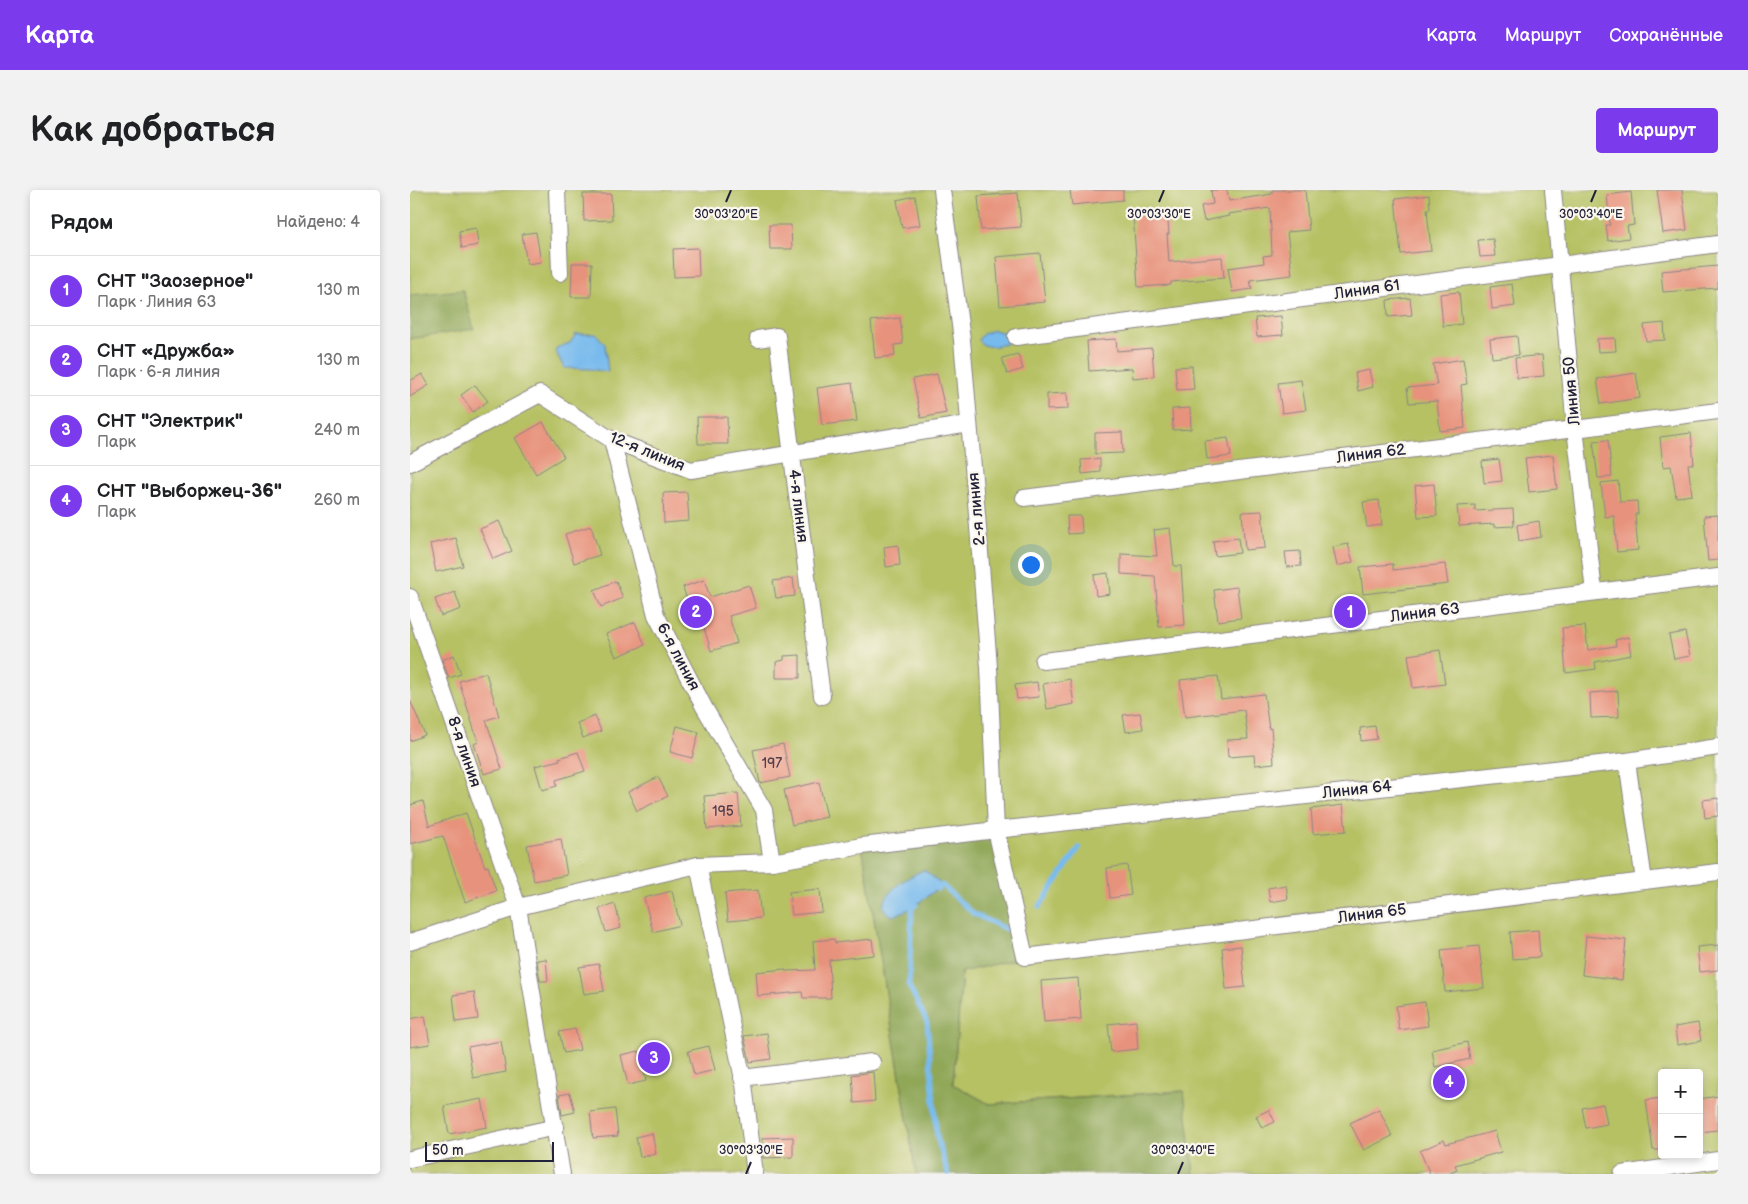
<!DOCTYPE html>
<html lang="ru">
<meta charset="utf-8">
<style>
body{margin:0;font-family:"Balsamiq Sans",sans-serif;background:#f2f2f2;color:#202124}
.controls{position:absolute;right:15px;bottom:15px;display:grid;overflow:hidden;border-radius:5px;box-shadow:0 2px 8px #0003}
.controls button{width:45px;height:45px;display:grid;place-items:center;padding:0;border:0;border-bottom:1px solid #e0e0e0;background:#fff;color:#202124;font:25px sans-serif}
.scale{position:absolute;left:15px;bottom:12px;width:129px;box-sizing:border-box;padding-left:5px;border:2px solid #22223b;border-top:0;font-size:14px;line-height:18px;white-space:nowrap;color:#22223b;-webkit-text-stroke:4px #fbf7ec;paint-order:stroke}
.you{position:absolute;left:620px;top:374px;width:18px;height:18px;margin:-12px;border:4px solid #fff;border-radius:50%;background:#1a73e8;box-shadow:0 0 0 8px #1a73e833}
.badge{display:grid;place-items:center;width:32px;height:32px;border-radius:50%;background:#7c3aed;color:#fff;font-size:16px;font-weight:700}
.pin{position:absolute;translate:-50% -50%;border:2px solid #fff;box-shadow:0 1px 5px #0006}
.list{margin:0;padding:0;list-style:none}
h2{display:flex;justify-content:space-between;align-items:center;height:65px;margin:0;padding:0 20px;font-size:21px}
h2 small{font-size:16px;font-weight:400;color:#757577}
.list li{display:grid;grid-template-columns:32px 1fr auto;gap:15px;align-items:center;box-sizing:border-box;height:70px;padding:0 20px;border-top:1px solid #e0e0e0}
.list b{display:block;font-size:19px;white-space:nowrap}
.list p{margin:0;font-size:16px;white-space:nowrap;color:#757577}
.list em{font-size:16px;font-style:normal;color:#757577}
.map{position:relative;flex:none;width:1308px;height:984px;overflow:hidden;border-radius:5px}
header{display:flex;align-items:center;gap:30px;box-sizing:border-box;height:70px;padding:0 25px;background:#7c3aed;color:#fff}
header strong{font-size:24px}
nav{display:flex;gap:28px;margin-inline-start:auto;font-size:18px}
.intro{display:flex;align-items:center;justify-content:space-between;box-sizing:border-box;height:120px;padding:0 30px}
h1{margin:0;font-size:35px}
.button{padding:12px 22px;border-radius:5px;background:#7c3aed;color:#fff;font-size:18px;font-weight:700}
main{display:flex;gap:30px;padding:0 30px}
aside{flex:1;background:#fff;border-radius:5px;box-shadow:0 2px 8px #0003}
.map>svg:first-child{display:block}
.green{fill:#b5c163;stroke:#6c724f;fill-rule:evenodd}
.forest{fill:#90a759;stroke:#59644a}
.water{fill:#77baed;stroke:#4c6e94}
.lines{fill:none;stroke-linecap:round;stroke-linejoin:round}
.stream{stroke:#77baed;stroke-width:5}
.building{fill:#e7927b}
.street-casing{stroke:#8b8484;stroke-width:18}
.street{stroke:#fff;stroke-width:16}
.ticks{fill:none;stroke:#22223b;stroke-width:2}
.labels{text-anchor:middle;dominant-baseline:central;stroke-width:4.5;stroke-linejoin:round;paint-order:stroke}
.number-label{font-size:14px;fill:#533e4b}
.street-label{font-size:16px;fill:#22223b;stroke:#fbf7ec}
.ticks-label{font-size:12px;text-anchor:middle;fill:#22223b;stroke:#fbf7ec;stroke-width:4.5;stroke-linejoin:round;paint-order:stroke}
</style>
<header>
<strong>Карта</strong>
<nav><a>Карта</a><a>Маршрут</a><a>Сохранённые</a></nav>
</header>
<div class="intro"><h1>Как добраться</h1><a class="button">Маршрут</a></div>
<main>
<aside>
<h2>Рядом<small>Найдено: 4</small></h2>
<ul class="list">
<li><span class="badge">1</span><div><b>СНТ &quot;Заозерное&quot;</b><p>Парк · Линия 63</p></div><em>130 m</em></li>
<li><span class="badge">2</span><div><b>СНТ «Дружба»</b><p>Парк · 6-я линия</p></div><em>130 m</em></li>
<li><span class="badge">3</span><div><b>СНТ &quot;Электрик&quot;</b><p>Парк</p></div><em>240 m</em></li>
<li><span class="badge">4</span><div><b>СНТ &quot;Выборжец-36&quot;</b><p>Парк</p></div><em>260 m</em></li>
</ul>
</aside>
<div class="map">
<svg width="1308" height="984" viewBox="0 0 1308 984">
<rect width="100%" height="100%" fill="#fbf7ec"/>
<filter id="ink" filterUnits="userSpaceOnUse"><feTurbulence type="fractalNoise" baseFrequency=".02" numOctaves="2"/><feDisplacementMap in="SourceGraphic" scale="10" xChannelSelector="R" yChannelSelector="G"/><feConvolveMatrix kernelMatrix="1 2 1 2 8 2 1 2 1" color-interpolation-filters="sRGB"/></filter>
<filter id="wash" filterUnits="userSpaceOnUse"><feTurbulence type="fractalNoise" baseFrequency=".0096" numOctaves="4" result="noise"/><feDisplacementMap in="SourceGraphic" scale="20" xChannelSelector="R" yChannelSelector="G"/><feGaussianBlur stdDeviation="1.12" result="paint"/><feColorMatrix in="noise" values="0 0 0 0 0 0 0 0 0 0 0 0 0 0 0 0 0 1.4 0 .05"/><feComposite in="paint" operator="in"/></filter>
<g filter="url(#wash)">
<rect width="100%" height="100%" fill="#f4e6cd"/>
<path class="green" d="M0,0H1308V984H784L773,901L579,914L543,894L552,782L586,640L452,656L506,984H0ZM1252,883H1289V965H1252Z"/>
<g class="forest">
<path d="M53,100L64,139L0,149V105Z"/>
<path d="M586,640L615,767L552,782L543,894L579,914L774,901L784,984H506L452,656Z"/>
</g>
<g class="water">
<path d="M583,140L596,143L598,149L596,154C585,156 576,160 568,150L573,144Z"/>
<path d="M166,144H186L195,154L198,182L180,179L154,178L146,162V158L160,153Z"/>
<path d="M514,680L532,695L502,718L483,726L476,722L473,716C478,698 498,687 514,680Z"/>
</g>
<g class="lines">
<g class="stream">
<path d="M527,699L532,695L564,724L598,740"/>
<path d="M506,715L502,718L499,796L517,832L527,947L538,984"/>
<path d="M629,717L669,658"/>
</g>
</g>
<g id="blocks">
<g class="building">
<path d="M660,0H713V10L662,15Z"/>
<path d="M801,0H817L819,11L862,4V0H895L899,40L877,42L882,85L840,90L842,99L822,102L818,78L854,73L853,66L862,65L860,18L818,24L819,26L794,31L791,16L803,14Z"/>
<path d="M1247,0H1272L1277,40L1253,43Z"/>
<path d="M1221,2L1224,35L1217,36L1219,48L1198,51L1196,35H1200L1197,5Z"/>
<path d="M608,3L611,37L571,40L568,6Z"/>
<path d="M173,4H201L202,30L174,31Z"/>
<path d="M1019,5L1020,19H1017L1021,61L991,64L985,9Z"/>
<path d="M505,6L510,35L492,38L487,10Z"/>
<path d="M757,21L759,44H757L759,72L812,67L814,88L761,92V95L728,97L723,24Z"/>
<path d="M359,35H381L382,59H360Z"/>
<path d="M66,38L68,55L52,58L49,41Z"/>
<path d="M126,42L131,72L117,74L112,44Z"/>
<path d="M1083,49L1085,66L1070,67L1068,50Z"/>
<path d="M288,58L289,86L264,87L263,59Z"/>
<path d="M630,63L635,112L590,116L586,67Z"/>
<path d="M162,73H182L181,107H161Z"/>
<path d="M1308,76V98L1253,102L1251,81Z"/>
<path d="M1102,94L1105,116L1082,119L1080,97Z"/>
<path d="M1049,102L1052,134L1033,136L1030,104Z"/>
<path d="M1000,108L1002,125L978,127L977,110Z"/>
<path d="M871,126L873,145L847,147L845,128Z"/>
<path d="M490,128L493,154L484,155L485,166L465,168L461,131Z"/>
<path d="M1254,133L1255,150L1236,151L1234,135Z"/>
<path d="M1107,146L1109,165L1082,168L1080,149Z"/>
<path d="M1205,148L1206,161L1188,162L1187,149Z"/>
<path d="M706,149L707,161L742,158L744,186L723,188L722,178L679,181L677,151Z"/>
<path d="M608,164L613,179L597,184L592,168Z"/>
<path d="M1132,165L1134,186L1107,188L1105,168Z"/>
<path d="M1053,169L1057,194L1051,195L1055,238L1030,241L1027,211L999,213L997,198L1027,195L1023,174Z"/>
<path d="M782,176L784,199L767,200L765,177Z"/>
<path d="M959,180L963,197L948,201L945,183Z"/>
<path d="M1226,183L1230,208L1191,214L1187,189Z"/>
<path d="M12,184L19,195L0,207V191Z"/>
<path d="M527,184L536,223L511,228L503,189Z"/>
<path d="M891,190L896,220L872,223L868,193Z"/>
<path d="M442,193L447,231L412,235L407,198Z"/>
<path d="M65,195L78,211L63,222L51,205Z"/>
<path d="M657,203L658,219L637,220V204Z"/>
<path d="M780,218L781,239L763,240L762,219Z"/>
<path d="M287,227H317L318,254H288Z"/>
<path d="M133,232L154,267L126,284L105,248Z"/>
<path d="M712,242L713,263L685,264V243Z"/>
<path d="M1281,243L1284,274H1278L1282,305L1266,307L1261,276L1253,277L1250,247Z"/>
<path d="M818,248L821,266L797,269L795,251Z"/>
<path d="M1198,250L1202,287L1188,288L1183,251Z"/>
<path d="M1143,265L1147,299L1119,302L1115,268Z"/>
<path d="M690,269V282L672,284L671,270Z"/>
<path d="M1089,269L1092,291L1074,293L1072,271Z"/>
<path d="M1208,291L1210,312L1227,311L1228,324H1225L1228,360L1207,362L1204,326L1195,327L1191,293Z"/>
<path d="M1024,294L1027,326L1008,327L1005,296Z"/>
<path d="M277,302L279,331L254,333L253,303Z"/>
<path d="M969,310L972,335L957,337L953,312Z"/>
<path d="M1065,315V321L1103,319L1104,336L1084,337V334L1049,336L1047,316Z"/>
<path d="M852,321L855,358L835,360L832,322Z"/>
<path d="M1308,325V370L1298,371L1294,326Z"/>
<path d="M657,326H671L672,343L658,344Z"/>
<path d="M89,331L102,361L83,369L70,339Z"/>
<path d="M1129,331L1131,347L1109,351L1107,335Z"/>
<path d="M181,336L190,365L164,373L155,344Z"/>
<path d="M760,338L764,376H771L775,435L749,437L745,386L711,384V364L747,366L744,340Z"/>
<path d="M46,348L53,376L26,382L20,354Z"/>
<path d="M828,348L830,363L805,366L803,351Z"/>
<path d="M938,354L943,372L927,376L923,357Z"/>
<path d="M488,355L490,375L476,377L474,357Z"/>
<path d="M890,361L891,376L877,377L875,362Z"/>
<path d="M983,374V380L1035,374L1038,394L953,404L950,377Z"/>
<path d="M698,383L700,404L686,406L684,385Z"/>
<path d="M383,388L385,406L366,408L363,391Z"/>
<path d="M294,390L300,407L339,395L346,418L319,426L327,453L301,461L289,421L281,423L273,397Z"/>
<path d="M206,391L213,408L191,417L184,400Z"/>
<path d="M827,397L831,428L808,431L804,400Z"/>
<path d="M45,402L51,419L31,426L25,409Z"/>
<path d="M225,432L235,455L206,467L196,444Z"/>
<path d="M1175,436L1178,460L1206,456L1205,450L1218,447L1221,465L1185,472L1186,479L1156,483L1152,438Z"/>
<path d="M1275,442L1280,466L1264,469L1259,445Z"/>
<path d="M1030,460L1035,494L1003,498L998,465Z"/>
<path d="M44,465L51,484L39,488L32,470Z"/>
<path d="M390,465V488H366V472L374,470V466Z"/>
<path d="M76,483L89,526L76,530L92,579L74,584L64,554L68,552L49,491Z"/>
<path d="M808,486L811,509L854,504L859,539L861,538L864,573L845,575L844,565L818,567L817,550L838,549L834,520L775,527L770,490Z"/>
<path d="M660,489L664,514L637,519L633,494Z"/>
<path d="M627,492L629,507L607,509L605,495Z"/>
<path d="M1208,501L1209,527L1181,528L1180,503Z"/>
<path d="M0,510L15,545L0,551Z"/>
<path d="M730,523L733,539L716,542L713,525Z"/>
<path d="M185,526L191,541L173,548L167,533Z"/>
<path d="M267,536L289,542L282,568L260,562Z"/>
<path d="M965,536L967,549L951,551L950,538Z"/>
<path d="M373,554L380,587L350,593L343,560Z"/>
<path d="M168,562L175,581L146,590L147,596L132,600L125,576L150,570L149,568Z"/>
<path d="M248,587L258,606L227,621L218,602Z"/>
<path d="M409,592L417,627L382,635L374,600Z"/>
<path d="M328,603L331,636L297,639L294,606Z"/>
<path d="M1308,608V626L1295,628L1293,610Z"/>
<path d="M13,611L19,636L56,623L75,677L78,676L86,701L55,712L33,646L0,654V615Z"/>
<path d="M933,615L936,641L903,644L901,619Z"/>
<path d="M151,649L157,685L124,691L117,655Z"/>
<path d="M717,675L721,705L700,708L697,678Z"/>
<path d="M876,695L878,709L860,712L858,698Z"/>
<path d="M410,699L412,722L382,725L379,702Z"/>
<path d="M348,700L351,728L318,731L315,703Z"/>
<path d="M262,701L270,735L243,742L234,708Z"/>
<path d="M205,714L211,738L196,742L189,719Z"/>
<path d="M1128,740L1130,767L1102,769L1100,742Z"/>
<path d="M1176,746L1216,750L1212,790L1172,785Z"/>
<path d="M424,749L425,753L462,749L464,765L419,770L421,808H393L392,802L348,806L346,782L375,779V781L405,780L403,751Z"/>
<path d="M1308,755V780L1290,782L1287,757Z"/>
<path d="M831,756L835,797L816,799L812,758Z"/>
<path d="M1069,756L1074,798L1035,802L1031,760Z"/>
<path d="M136,769L138,791H130L127,770Z"/>
<path d="M189,774L194,801L174,804L169,777Z"/>
<path d="M668,788L671,829L634,832L631,791Z"/>
<path d="M64,802L68,829L46,832L43,805Z"/>
<path d="M1015,812L1018,836L989,840L986,816Z"/>
<path d="M15,826L20,854L0,857V829Z"/>
<path d="M726,831L728,859L701,862L698,834Z"/>
<path d="M1288,833L1291,851L1267,855L1265,837Z"/>
<path d="M165,839L170,860L154,863L149,842Z"/>
<path d="M357,843L361,869L340,872L334,846Z"/>
<path d="M91,851L96,882L63,888L58,857Z"/>
<path d="M1057,852L1060,869L1025,877L1022,860Z"/>
<path d="M299,856L305,880L284,885L278,861Z"/>
<path d="M229,861L236,891L218,895L211,865Z"/>
<path d="M463,882L465,911L444,913L442,885Z"/>
<path d="M160,903L165,922L152,925L149,905Z"/>
<path d="M1308,906V940L1289,942V909Z"/>
<path d="M1252,908V960H1243L1236,910Z"/>
<path d="M72,909L77,937L39,944L34,916Z"/>
<path d="M1193,914L1197,934L1176,938L1172,918Z"/>
<path d="M205,919L208,946L183,948L180,922Z"/>
<path d="M969,919L982,946L954,960L940,933Z"/>
<path d="M859,920L865,932L852,938L846,926Z"/>
<path d="M1085,941L1091,962L1045,975L1047,980L1039,984H1020L1010,961L1034,950L1036,954Z"/>
<path d="M242,943L246,964L230,967L226,947Z"/>
<path d="M383,947V967L353,968L352,948Z"/>
</g>
</g>
</g>
<g filter="url(#ink)">
<use href="#blocks" fill-opacity="0" stroke="#8b8484" stroke-width="1"/>
<g class="lines">
<defs>
<g id="street">
<path d="M147,0L150,83"/>
<path d="M532,0L552,150L566,312L579,477L586,640L615,767L1308,682"/>
<path d="M1143,0L1165,238L1184,402"/>
<path d="M606,147L1308,54"/>
<path d="M348,149L367,146L412,506"/>
<path d="M202,250L246,425L294,517L354,620L362,672"/>
<path d="M0,273L130,204L202,250L281,280L559,234"/>
<path d="M614,308L1308,221"/>
<path d="M0,407L108,717L152,984"/>
<path d="M633,471L1308,387"/>
<path d="M1217,571L1234,691"/>
<path d="M288,675L334,894L345,984"/>
<path d="M0,752L108,717L288,675L362,672L452,656L586,640L1217,571L1308,557"/>
<path d="M332,888L462,872"/>
<path d="M0,969L146,937"/>
<path d="M1212,984L1308,970"/>
</g>
</defs>
<use href="#street" class="street-casing"/>
<use href="#street" class="street"/>
</g>
</g>
<path class="ticks" d="M316,12L321,0M749,12L754,0M1181,12L1186,0M336,984L341,972M768,984L773,972"/>
<g class="labels">
<g class="number-label">
<text x="362" y="573">197</text>
<text x="313" y="621">195</text>
</g>
<g class="street-label">
<text transform="translate(957 100) rotate(-8)">Линия 61</text>
<text transform="translate(1162 201) rotate(-95)">Линия 50</text>
<text transform="translate(237 262) rotate(22)">12-я линия</text>
<text transform="translate(961 264) rotate(-7)">Линия 62</text>
<text transform="translate(388 316) rotate(83)">4-я линия</text>
<text transform="translate(567 319) rotate(-95)">2-я линия</text>
<text transform="translate(1015 423) rotate(-7)">Линия 63</text>
<text transform="translate(268 467) rotate(62)">6-я линия</text>
<text transform="translate(54 562) rotate(71)">8-я линия</text>
<text transform="translate(947 600) rotate(-6)">Линия 64</text>
<text transform="translate(962 724) rotate(-7)">Линия 65</text>
</g>
</g>
<g class="ticks-label">
<text x="316" y="28">30°03'20"E</text>
<text x="749" y="28">30°03'30"E</text>
<text x="1181" y="28">30°03'40"E</text>
<text x="341" y="964">30°03'30"E</text>
<text x="773" y="964">30°03'40"E</text>
</g>
</svg>
<div class="controls">
<button>+</button>
<button>−</button>
</div>
<div class="scale">50 m</div>
<div class="you"></div>
<div class="pin badge" style="left:940px;top:422px">1</div>
<div class="pin badge" style="left:286px;top:422px">2</div>
<div class="pin badge" style="left:244px;top:868px">3</div>
<div class="pin badge" style="left:1039px;top:892px">4</div>
</div>
</main>
